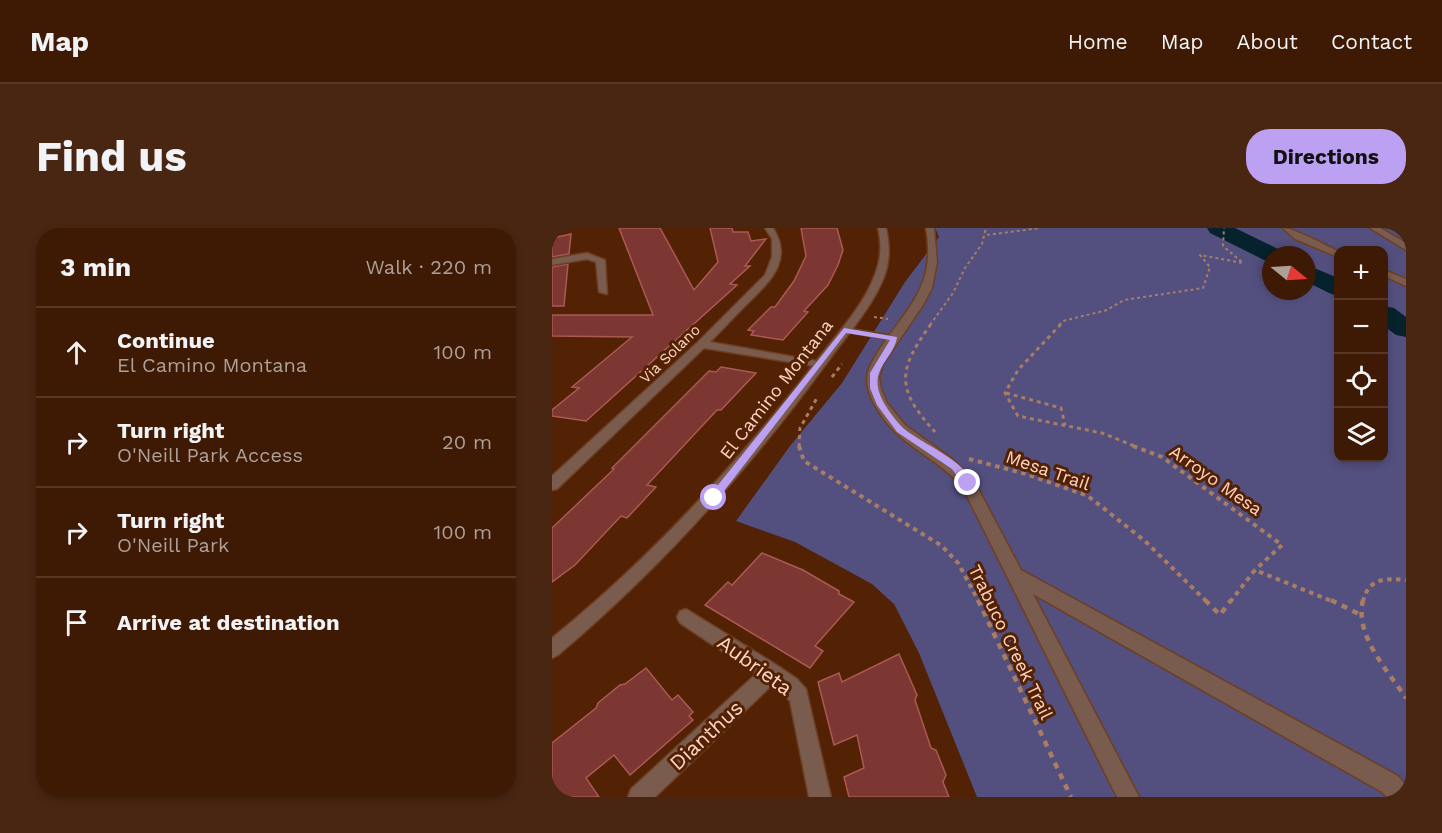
<!DOCTYPE html>
<meta charset="utf-8">
<style>
body{margin:0;font-family:"Work Sans",sans-serif;background:#492612;color:#f1f3f6}
.controls{position:absolute;right:18px;top:18px;display:grid;overflow:hidden;border-radius:12px;box-shadow:0 3px 9px #0003}
.controls button{width:54px;height:54px;display:grid;place-items:center;padding:0;border:0;border-bottom:2px solid #573825;background:#3e1903;color:#f1f3f6;font:30px sans-serif}
.compass{position:absolute;left:710px;top:18px;width:54px;height:54px;border-radius:50%;background:#3e1903;box-shadow:0 3px 9px #0003;rotate:108deg}
.stop{position:absolute;width:18px;height:18px;margin:-14px;border:4px solid #bca0f2;border-radius:50%;background:#fff}
.stop.end{background:#bca0f2;border-color:#fff;box-shadow:0 2px 6px #0008}
.list{margin:0;padding:0;list-style:none}
h2{display:flex;justify-content:space-between;align-items:center;height:78px;margin:0;padding:0 24px;font-size:26px}
h2 small{font-size:20px;font-weight:400;color:#ada09a}
.list li{display:grid;grid-template-columns:39px 1fr auto;gap:18px;align-items:center;box-sizing:border-box;height:90px;padding:0 24px;border-top:2px solid #573825}
.list b{display:block;font-size:22px;white-space:nowrap}
.list p{margin:0;font-size:20px;white-space:nowrap;color:#ada09a}
.list em{font-size:20px;font-style:normal;color:#ada09a}
.icon{flex:none;width:33px;height:33px;fill:none;stroke:currentColor;stroke-width:2;stroke-linecap:round;stroke-linejoin:round}
.map{position:relative;flex:none;width:854px;height:569px;overflow:hidden;border-radius:24px}
header{display:flex;align-items:center;gap:36px;box-sizing:border-box;height:84px;padding:0 30px;background:#3e1903;border-bottom:2px solid #573825}
header strong{font-size:28px}
nav{display:flex;gap:33px;margin-inline-start:auto;font-size:21px}
.intro{display:flex;align-items:center;justify-content:space-between;box-sizing:border-box;height:144px;padding:0 36px}
h1{margin:0;font-size:42px}
.button{padding:15px 27px;border-radius:24px;background:#bca0f2;color:#111;font-size:21px;font-weight:700}
main{display:flex;gap:36px;padding:0 36px}
aside{flex:1;background:#3e1903;border-radius:24px;box-shadow:0 3px 9px #0003}
.map>svg:first-child{display:block}
.green{fill:#53507f;fill-rule:evenodd}
.lines{fill:none;stroke-linecap:round;stroke-linejoin:round}
.river{fill:#06232d;fill-rule:evenodd}
.building{fill:#7c3732;stroke:#aa5a53;stroke-width:1.5}
.service-casing{stroke:#6e3e22;stroke-width:3}
.minor-casing{stroke:#6e3e22;stroke-width:3}
.tertiary-casing{stroke:#6e3e22;stroke-width:3}
.path-far3{stroke:#a97c64;stroke-width:2;stroke-dasharray:3 3;stroke-linecap:butt}
.path-far2{stroke:#a97c64;stroke-width:3;stroke-dasharray:4 4;stroke-linecap:butt}
.path-far1{stroke:#a97c64;stroke-width:4;stroke-dasharray:4.5 4.5;stroke-linecap:butt}
.path{stroke:#a97c64;stroke-width:4.5;stroke-dasharray:6 6;stroke-linecap:butt}
.service{fill:#795c4e;fill-rule:evenodd}
.minor{fill:#795c4e;fill-rule:evenodd}
.tertiary{fill:#795c4e;fill-rule:evenodd}
.route{fill:#bca0f2}
.labels{text-anchor:middle;dominant-baseline:central;stroke-width:6;stroke-linejoin:round;paint-order:stroke}
.far-street-label{font-size:15px;fill:#fdd5c2;stroke:#532104}
.street-label{font-size:18px;fill:#fdd5c2;stroke:#532104}
.near-street-label{font-size:21px;fill:#fdd5c2;stroke:#532104}
</style>
<header>
<strong>Map</strong>
<nav><a>Home</a><a>Map</a><a>About</a><a>Contact</a></nav>
</header>
<div class="intro"><h1>Find us</h1><a class="button">Directions</a></div>
<main>
<aside>
<h2>3 min<small>Walk · 220 m</small></h2>
<ul class="list">
<li><svg class="icon" aria-label="ahead" viewBox="0 0 24 24"><path d="M12 20V5M6 11l6-6 6 6"/></svg><div><b>Continue</b><p>El Camino Montana</p></div><em>100 m</em></li>
<li><svg class="icon" aria-label="right" viewBox="0 0 24 24"><path d="M7 20v-9h11M14 6l5 5-5 5"/></svg><div><b>Turn right</b><p>O'Neill Park Access</p></div><em>20 m</em></li>
<li><svg class="icon" aria-label="right" viewBox="0 0 24 24"><path d="M7 20v-9h11M14 6l5 5-5 5"/></svg><div><b>Turn right</b><p>O'Neill Park</p></div><em>100 m</em></li>
<li><svg class="icon" aria-label="arrive" viewBox="0 0 24 24"><path d="M6 21V4h12l-3 4 3 4H6"/></svg><div><b>Arrive at destination</b></div></li>
</ul>
</aside>
<div class="map">
<svg width="854" height="569" viewBox="0 0 854 569">
<rect width="100%" height="100%" fill="#532104"/>
<path class="green" d="M383,0H854V569H425L367,425L342,376L320,356L243,314L184,293L238,218L290,155L353,54L387,9ZM786,22H832V230H786ZM719,27H755V63H719Z"/>
<g class="lines">
<g class="river">
<path d="M655,0H683L728,22L732,27H719V34L712,32L658,5Z"/>
<path d="M755,37L786,50V68L777,65L755,54Z"/>
<path d="M832,78L842,80L854,89V109L844,107L832,98Z"/>
</g>
</g>
<g class="building">
<path d="M67,0H108L142,62L166,34L158,0H180L181,4H196L199,13L214,11L193,38H198L178,56L185,57L34,193L0,188V182L27,160L20,159L80,109L0,108V87H101Z"/>
<path d="M249,0H285L291,22L286,37L276,57L252,83L256,84L231,112L199,107L202,103L196,102L219,79H223L242,53L254,28Z"/>
<path d="M19,6L17,26L0,29V10Z"/>
<path d="M16,36L12,78H0V39Z"/>
<path d="M169,139L204,145L169,182H165L95,257L104,259L75,290L69,288L23,337L0,354V300L62,241L60,240L157,143L164,144Z"/>
<path d="M210,325L251,342L287,363V366L302,374L263,418L271,423L258,440L153,377L176,354L180,357Z"/>
<path d="M347,426L365,467L363,472L379,520L384,522L394,547L391,554L397,569H297L292,549L312,540L305,507L282,517L266,454L287,445L290,454Z"/>
<path d="M94,440L120,472L126,467L141,484L137,488L141,492L78,547L62,527L34,550L47,569H0V515L44,480L46,475L68,457L73,456Z"/>
</g>
<g class="lines">
<defs>
<path id="service" d="M292,100L342,108L345,110L342,112L290,103L289,102Z"/>
<g id="minor">
<path d="M213,0H221C242,33 217,54 195,76C182,89 170,102 158,114L265,133L269,135V139L152,120L5,261L0,262V248L146,114L213,47L220,29V11Z"/>
<path d="M374,0H382L385,34L380,60L371,77L331,136L327,149L329,161L335,175L353,197L400,231L421,251L469,342L846,548L854,558V569H835L830,564L481,366L587,569H565L410,258C387,232 351,218 331,190C324,179 315,166 315,152C315,140 323,129 329,119C358,77 384,56 374,0Z"/>
<path d="M731,0C742,0 773,17 786,23V29L743,11Z"/>
<path d="M818,0H828L854,15V22Z"/>
<path d="M35,25L53,32L55,66L47,64L44,34L35,31L0,37V31Z"/>
<path d="M832,42L854,51V58L832,48Z"/>
<path d="M134,381L226,438L245,451L254,461L279,569H257L238,473L220,457L103,569H76L79,561L204,446L128,395L125,389L128,383Z"/>
</g>
<path id="tertiary" d="M326,0H334C338,17 338,33 332,49C320,80 293,109 274,136C195,244 108,341 6,427L0,430V410C100,329 185,236 263,135C283,108 310,80 322,49C329,33 330,17 326,0Z"/>
</defs>
<use href="#service" class="service-casing"/>
<use href="#minor" class="minor-casing"/>
<use href="#tertiary" class="tertiary-casing"/>
<g class="path-far3">
<path d="M435,7L488,0"/>
<path d="M322,89L336,91"/>
<path d="M378,97L401,65L413,40L430,16L434,0"/>
<path d="M507,97L511,93L555,82L572,72L651,60L658,39L648,27L691,35L671,18L672,0"/>
</g>
<g class="path-far2">
<path d="M379,96C345,143 344,161 383,204"/>
<path d="M509,96L466,142L453,165L466,188L550,205L585,219"/>
<path d="M280,149L290,136"/>
<path d="M454,165L509,180L513,197"/>
<path d="M247,219L248,200L265,170"/>
</g>
<g class="path-far1">
<path d="M247,218L252,233L390,318L406,335L427,374"/>
<path d="M581,218L610,229L730,317L703,342"/>
<path d="M417,231L474,246L536,268L593,313L655,374"/>
<path d="M678,374L703,342L782,374"/>
<path d="M811,374C816,350 833,350 854,352"/>
</g>
<g class="path">
<path d="M426,372L519,569"/>
<path d="M653,372L668,387L679,372"/>
<path d="M779,372L809,387"/>
<path d="M811,372C802,407 836,443 854,470"/>
</g>
<use href="#service" class="service"/>
<use href="#minor" class="minor"/>
<use href="#tertiary" class="tertiary"/>
</g>
<path class="route" d="M292,100L345,109C343,127 322,139 326,159C328,173 341,189 350,199C365,214 421,235 419,258H412L400,241L345,204L325,177L318,160V145L338,112L294,105L165,272H158V267Z"/>
<g class="labels">
<g class="far-street-label">
<text transform="translate(118 126) rotate(-44)">Via Solano</text>
</g>
<g class="street-label">
<text transform="translate(224 161) rotate(-52)">El Camino Montana</text>
<text transform="translate(496 242) rotate(19)">Mesa Trail</text>
<text transform="translate(664 252) rotate(35)">Arroyo Mesa</text>
<text transform="translate(459 414) rotate(64)">Trabuco Creek Trail</text>
</g>
<g class="near-street-label">
<text transform="translate(203 437) rotate(36)">Aubrieta</text>
<text transform="translate(154 507) rotate(-43)">Dianthus</text>
</g>
</g>
</svg>
<div class="controls">
<button>+</button>
<button>−</button>
<button><svg class="icon" aria-label="locate" viewBox="0 0 24 24"><circle cx="12" cy="12" r="6"/><path d="M12 2v4M12 18v4M2 12h4M18 12h4"/></svg></button>
<button><svg class="icon" aria-label="layers" viewBox="0 0 24 24"><path d="M12 4l9 5-9 5-9-5zM3 14l9 5 9-5"/></svg></button>
</div>
<svg class="compass" viewBox="-18 -18 36 36"><path d="M0-13l5 13h-10z" fill="#e53935"/><path d="M0 13l5-13h-10z" fill="#ada09a"/></svg>
<div class="stop" style="left:162px;top:270px"></div>
<div class="stop end" style="left:416px;top:255px"></div>
</div>
</main>
